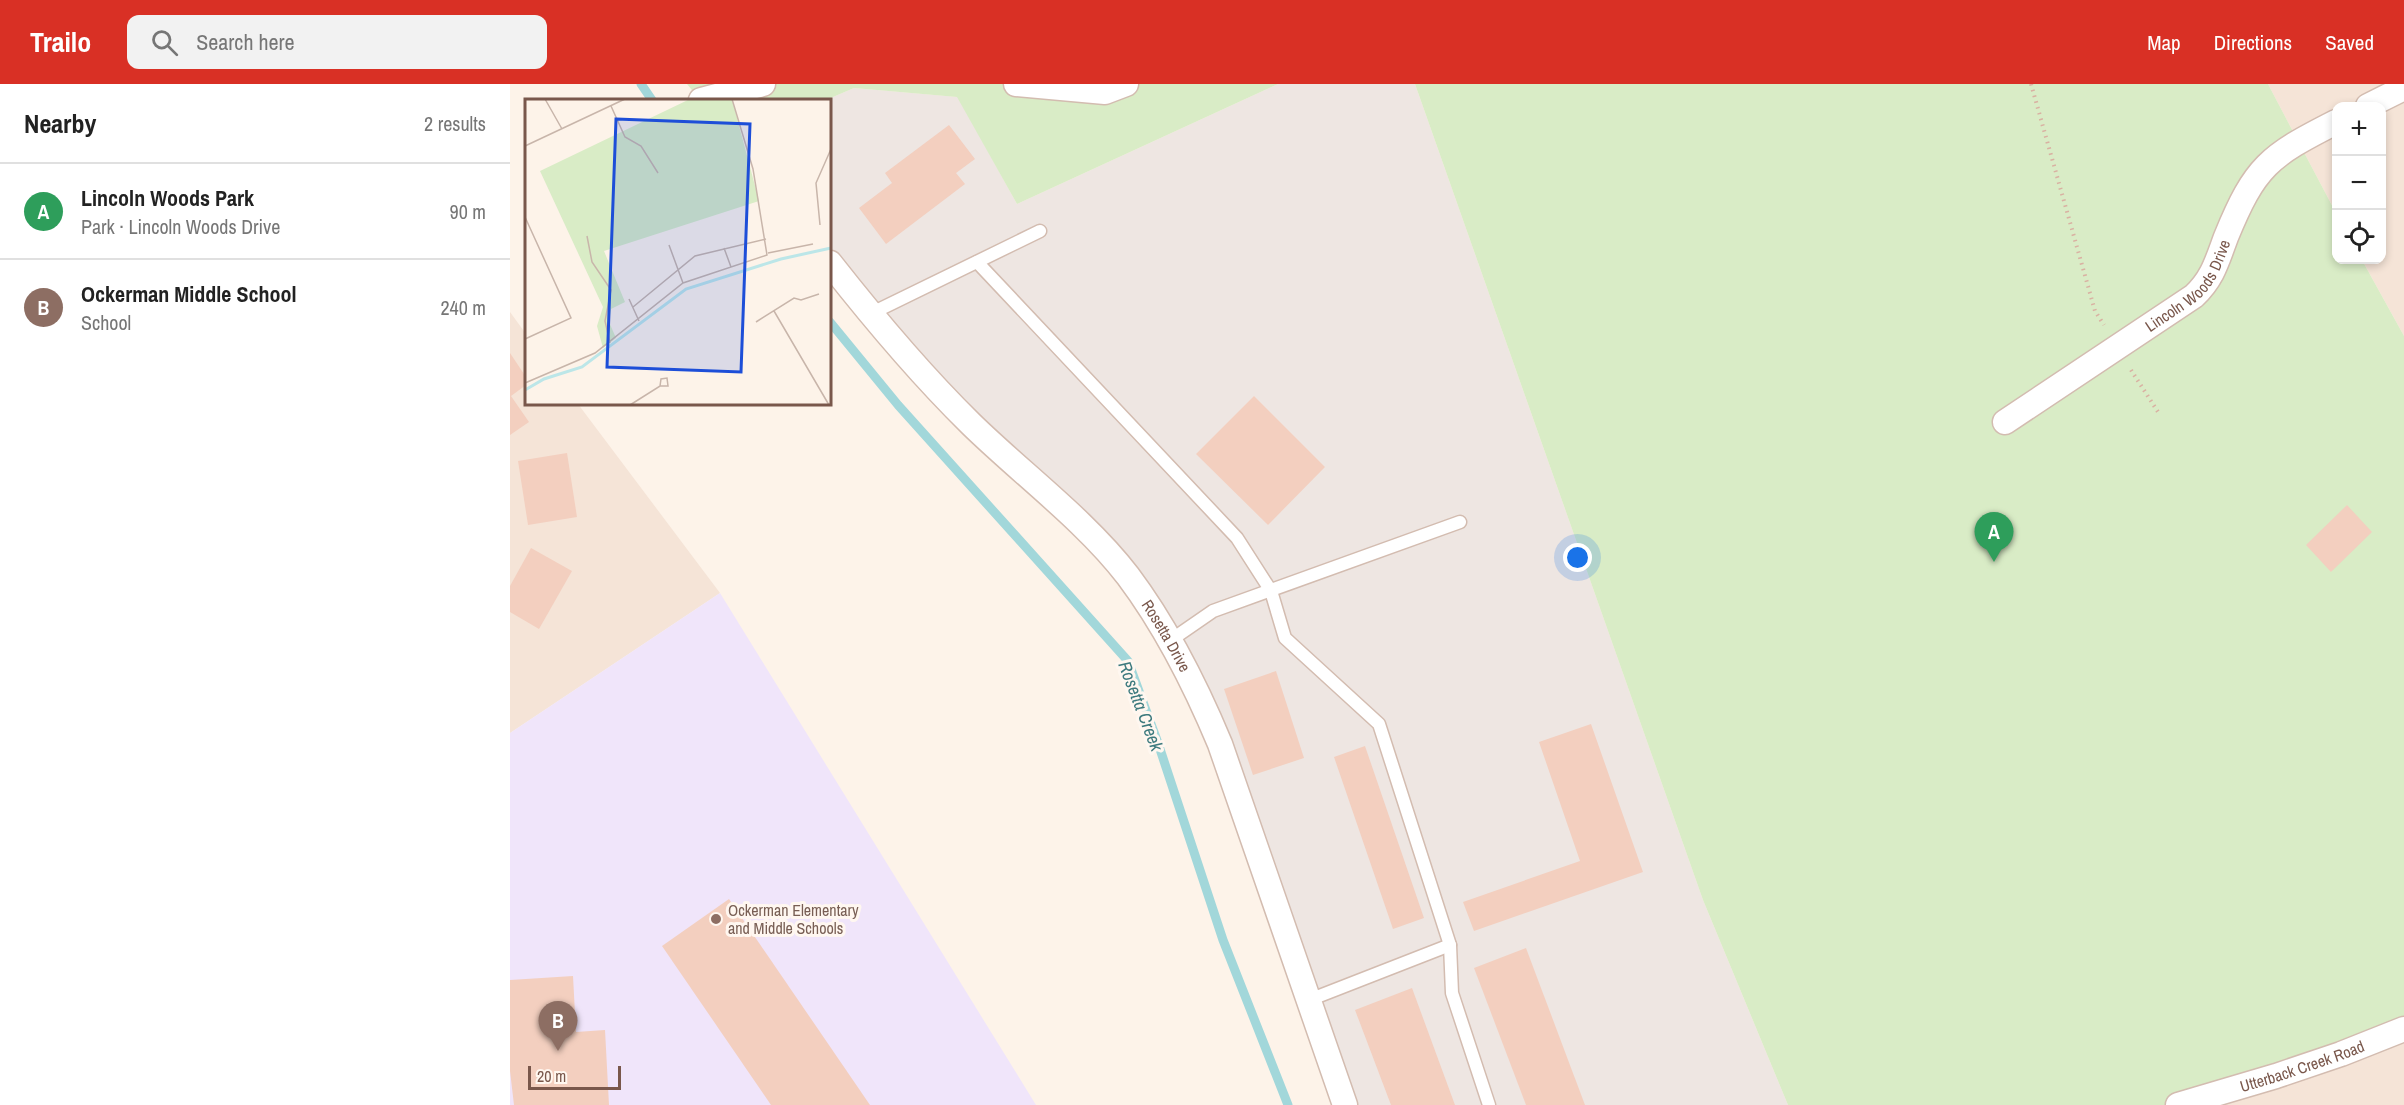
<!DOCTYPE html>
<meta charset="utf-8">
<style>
body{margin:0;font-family:"Archivo Narrow",sans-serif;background:#f2f2f2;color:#222}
.controls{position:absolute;right:18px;top:18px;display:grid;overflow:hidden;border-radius:12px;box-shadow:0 3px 9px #0003}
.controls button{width:54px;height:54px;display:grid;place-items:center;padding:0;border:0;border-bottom:2px solid #e0e0e0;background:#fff;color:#222;font:30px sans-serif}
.scale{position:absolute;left:18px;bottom:15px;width:93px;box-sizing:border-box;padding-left:6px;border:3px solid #79574b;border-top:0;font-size:16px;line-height:21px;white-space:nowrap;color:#79574b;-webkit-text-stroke:4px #fff7f0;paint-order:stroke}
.you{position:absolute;left:1068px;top:474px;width:21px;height:21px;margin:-15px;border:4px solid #fff;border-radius:50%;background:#1a73e8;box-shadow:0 0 0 9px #1a73e833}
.badge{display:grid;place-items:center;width:39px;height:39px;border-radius:50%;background:#d93025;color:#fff;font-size:20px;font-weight:700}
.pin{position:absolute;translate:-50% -50px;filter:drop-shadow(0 2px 3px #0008)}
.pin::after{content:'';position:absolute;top:32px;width:21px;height:18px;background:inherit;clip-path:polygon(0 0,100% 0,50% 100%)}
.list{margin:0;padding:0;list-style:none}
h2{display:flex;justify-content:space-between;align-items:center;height:78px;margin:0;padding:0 24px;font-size:26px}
h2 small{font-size:20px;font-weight:400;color:#767676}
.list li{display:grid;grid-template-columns:39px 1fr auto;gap:18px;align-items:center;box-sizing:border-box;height:96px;padding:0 24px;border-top:2px solid #e0e0e0}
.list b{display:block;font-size:22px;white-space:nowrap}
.list p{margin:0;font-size:20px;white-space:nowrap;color:#767676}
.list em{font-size:20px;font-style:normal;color:#767676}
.icon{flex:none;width:33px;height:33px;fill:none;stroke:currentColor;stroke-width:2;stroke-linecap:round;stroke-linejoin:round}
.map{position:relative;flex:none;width:1894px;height:1021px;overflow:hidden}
header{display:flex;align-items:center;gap:36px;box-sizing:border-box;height:84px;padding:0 30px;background:#d93025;color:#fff}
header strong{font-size:28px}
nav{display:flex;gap:33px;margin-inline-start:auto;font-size:21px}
.search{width:420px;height:54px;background:#f2f2f2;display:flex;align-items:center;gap:15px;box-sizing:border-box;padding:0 21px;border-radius:12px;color:#767676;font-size:22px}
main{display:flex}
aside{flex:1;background:#fff}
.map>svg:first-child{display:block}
.residential{fill:#f5e4d7}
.industrial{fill:#eee6e2}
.education{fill:#f0e5fa}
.green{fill:#d9ecc6}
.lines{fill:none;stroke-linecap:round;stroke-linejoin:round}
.stream{stroke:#a2d7da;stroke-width:9}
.building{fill:#f3cfbf}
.service-casing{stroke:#d3bcb0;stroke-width:15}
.minor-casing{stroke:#d3bcb0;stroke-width:27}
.path{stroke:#d9b1a2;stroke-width:4;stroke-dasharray:1.5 4.5;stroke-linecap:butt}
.service{stroke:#fff;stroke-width:12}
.minor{stroke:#fff;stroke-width:24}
.education-dot{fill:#8d6e63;stroke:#fff7f0;stroke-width:2}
.labels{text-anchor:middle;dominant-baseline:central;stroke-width:6;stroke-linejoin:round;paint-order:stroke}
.street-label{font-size:16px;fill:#79574b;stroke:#fff7f0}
.education-label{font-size:16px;fill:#785e54;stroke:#fff7f0;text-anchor:start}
.water-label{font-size:18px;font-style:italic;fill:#3d7a7e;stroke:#fff7f0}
.inset-river{fill:none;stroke:#bce6e8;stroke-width:3}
.inset-road{fill:none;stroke:#c8b5aa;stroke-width:1.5}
.view{fill:#1d4ed8;fill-opacity:0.15;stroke:#1d4ed8;stroke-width:3}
.inset-edge{fill:none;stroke:#79574b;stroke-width:3}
</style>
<header>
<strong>Trailo</strong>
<div class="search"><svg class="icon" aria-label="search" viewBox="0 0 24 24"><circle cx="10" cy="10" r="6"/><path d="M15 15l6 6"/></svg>Search here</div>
<nav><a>Map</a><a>Directions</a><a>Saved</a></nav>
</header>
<main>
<aside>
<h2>Nearby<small>2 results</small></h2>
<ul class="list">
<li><span class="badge" style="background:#2e9e5b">A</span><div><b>Lincoln Woods Park</b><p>Park · Lincoln Woods Drive</p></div><em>90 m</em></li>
<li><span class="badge" style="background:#8d6e63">B</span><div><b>Ockerman Middle School</b><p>School</p></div><em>240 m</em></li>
</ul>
</aside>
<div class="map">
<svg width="1894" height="1021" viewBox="0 0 1894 1021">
<rect width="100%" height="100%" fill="#fdf3e9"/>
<g class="residential">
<path d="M1758,0H1894V252L1852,176H1872V22H1826V129Z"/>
<path d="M0,228L16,250V320H68L210,509L0,649Z"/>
<path d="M1894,945V1021H1668Z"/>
</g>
<path class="industrial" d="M768,0H905L1193,816L1278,1021H828L710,660L618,492L320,179V16H316L344,4L448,13L507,120Z"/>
<path class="education" d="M210,509L526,1021H0V649Z"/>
<g class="green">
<path d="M177,0H768L507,120L447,13L344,4L316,16H190Z"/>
<path d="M905,0H1758L1826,129V176H1852L1894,252V945L1668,1021H1278L1193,816Z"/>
</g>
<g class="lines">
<g class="stream">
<path d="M131,0L142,16"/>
<path d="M320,238L388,321L618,577L648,659L713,856L778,1021"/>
</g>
</g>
<g class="building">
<path d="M439,41L465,75L446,89L455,100L376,160L349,124L382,99L375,89Z"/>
<path d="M0,269L16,293V301L1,312L19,338L0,351Z"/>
<path d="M744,312L815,383L758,441L686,370Z"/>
<path d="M57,369L67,433L18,441L8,377Z"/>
<path d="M1837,421L1862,448L1821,488L1796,461Z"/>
<path d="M21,464L62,487L29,545L0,528V502Z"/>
<path d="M766,587L794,674L743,691L714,605Z"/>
<path d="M1081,640L1133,788L964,847L953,818L1070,777L1029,658Z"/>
<path d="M855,662L914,834L883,845L824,673Z"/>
<path d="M219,815L360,1021H261L152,862Z"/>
<path d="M1016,864L1075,1021H1016L964,884Z"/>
<path d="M63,892L66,948L95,946L99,1021H4L0,987V896Z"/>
<path d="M902,904L945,1021H881L845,926Z"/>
</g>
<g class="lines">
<defs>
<g id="service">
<path d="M467,178L727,454L761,507L775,554L869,640L940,861L942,909L979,1021"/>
<path d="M360,230L530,147"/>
<path d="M661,556L703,527L950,438"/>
<path d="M799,916L940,861"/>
</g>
<g id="minor">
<path d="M506,0L595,8L616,0"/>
<path d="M191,16L253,0"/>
<path d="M1858,22L1894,4"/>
<path id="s1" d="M320,179C364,235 410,290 461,340C511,389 576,437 618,492C657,544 685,600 710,660L835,1021"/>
<path id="s2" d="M1495,338L1684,212C1703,194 1707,177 1716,153C1745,82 1759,72 1826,38"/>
<path id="s3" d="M1668,1021L1766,992L1831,970L1894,945"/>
</g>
</defs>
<use href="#service" class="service-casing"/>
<use href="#minor" class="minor-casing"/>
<g class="path">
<path d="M1521,0L1585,227L1594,241"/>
<path d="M1621,286L1650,331"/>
</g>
<use href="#service" class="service"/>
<use href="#minor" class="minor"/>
</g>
<circle class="education-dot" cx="206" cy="835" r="6"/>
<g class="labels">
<g class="street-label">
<text stroke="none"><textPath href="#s2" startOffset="231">Lincoln Woods Drive</textPath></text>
<text stroke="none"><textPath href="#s1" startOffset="504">Rosetta Drive</textPath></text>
<text stroke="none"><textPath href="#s3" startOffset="130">Utterback Creek Road</textPath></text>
</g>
<g class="education-label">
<text x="218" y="826">Ockerman Elementary<tspan x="218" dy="18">and Middle Schools</tspan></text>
</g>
<g class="water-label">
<text transform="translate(631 622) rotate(69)">Rosetta Creek</text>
</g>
</g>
<g transform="translate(15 15)">
<rect width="306" height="306" fill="#fdf3e9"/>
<path d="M165,0H207L234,102L79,152L100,203L86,210L84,223L91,239L78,249L72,227L78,208L15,72Z" fill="#d9ecc6"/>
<path class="inset-river" d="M0,291L19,280L57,268L161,190L256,160L306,149"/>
<path class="inset-road" d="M20,0L37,30M86,7L100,38L116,47L133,74M0,47L100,0M0,118L46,219L0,240M295,126L291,84L306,50M62,137L67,163L86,191L80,222L85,244M144,146L158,184M199,149L206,168M243,154L288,145M104,200L114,222M108,208L170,157L241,140M249,212L304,306M231,223L269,199L276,201L294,195M0,284L70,254L158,184L242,156L228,70L207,0M105,306L135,287H143L142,279L136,280L135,287"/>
<path class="view" d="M91,20L225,25L216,273L82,268Z"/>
<rect width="306" height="306" class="inset-edge"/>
</g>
</svg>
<div class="controls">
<button>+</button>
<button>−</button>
<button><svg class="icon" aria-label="locate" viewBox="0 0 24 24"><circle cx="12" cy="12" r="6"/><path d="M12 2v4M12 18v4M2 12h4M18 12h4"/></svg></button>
</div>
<div class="scale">20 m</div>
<div class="you"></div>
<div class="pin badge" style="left:1484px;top:478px;background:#2e9e5b">A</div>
<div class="pin badge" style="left:48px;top:967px;background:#8d6e63">B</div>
</div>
</main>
